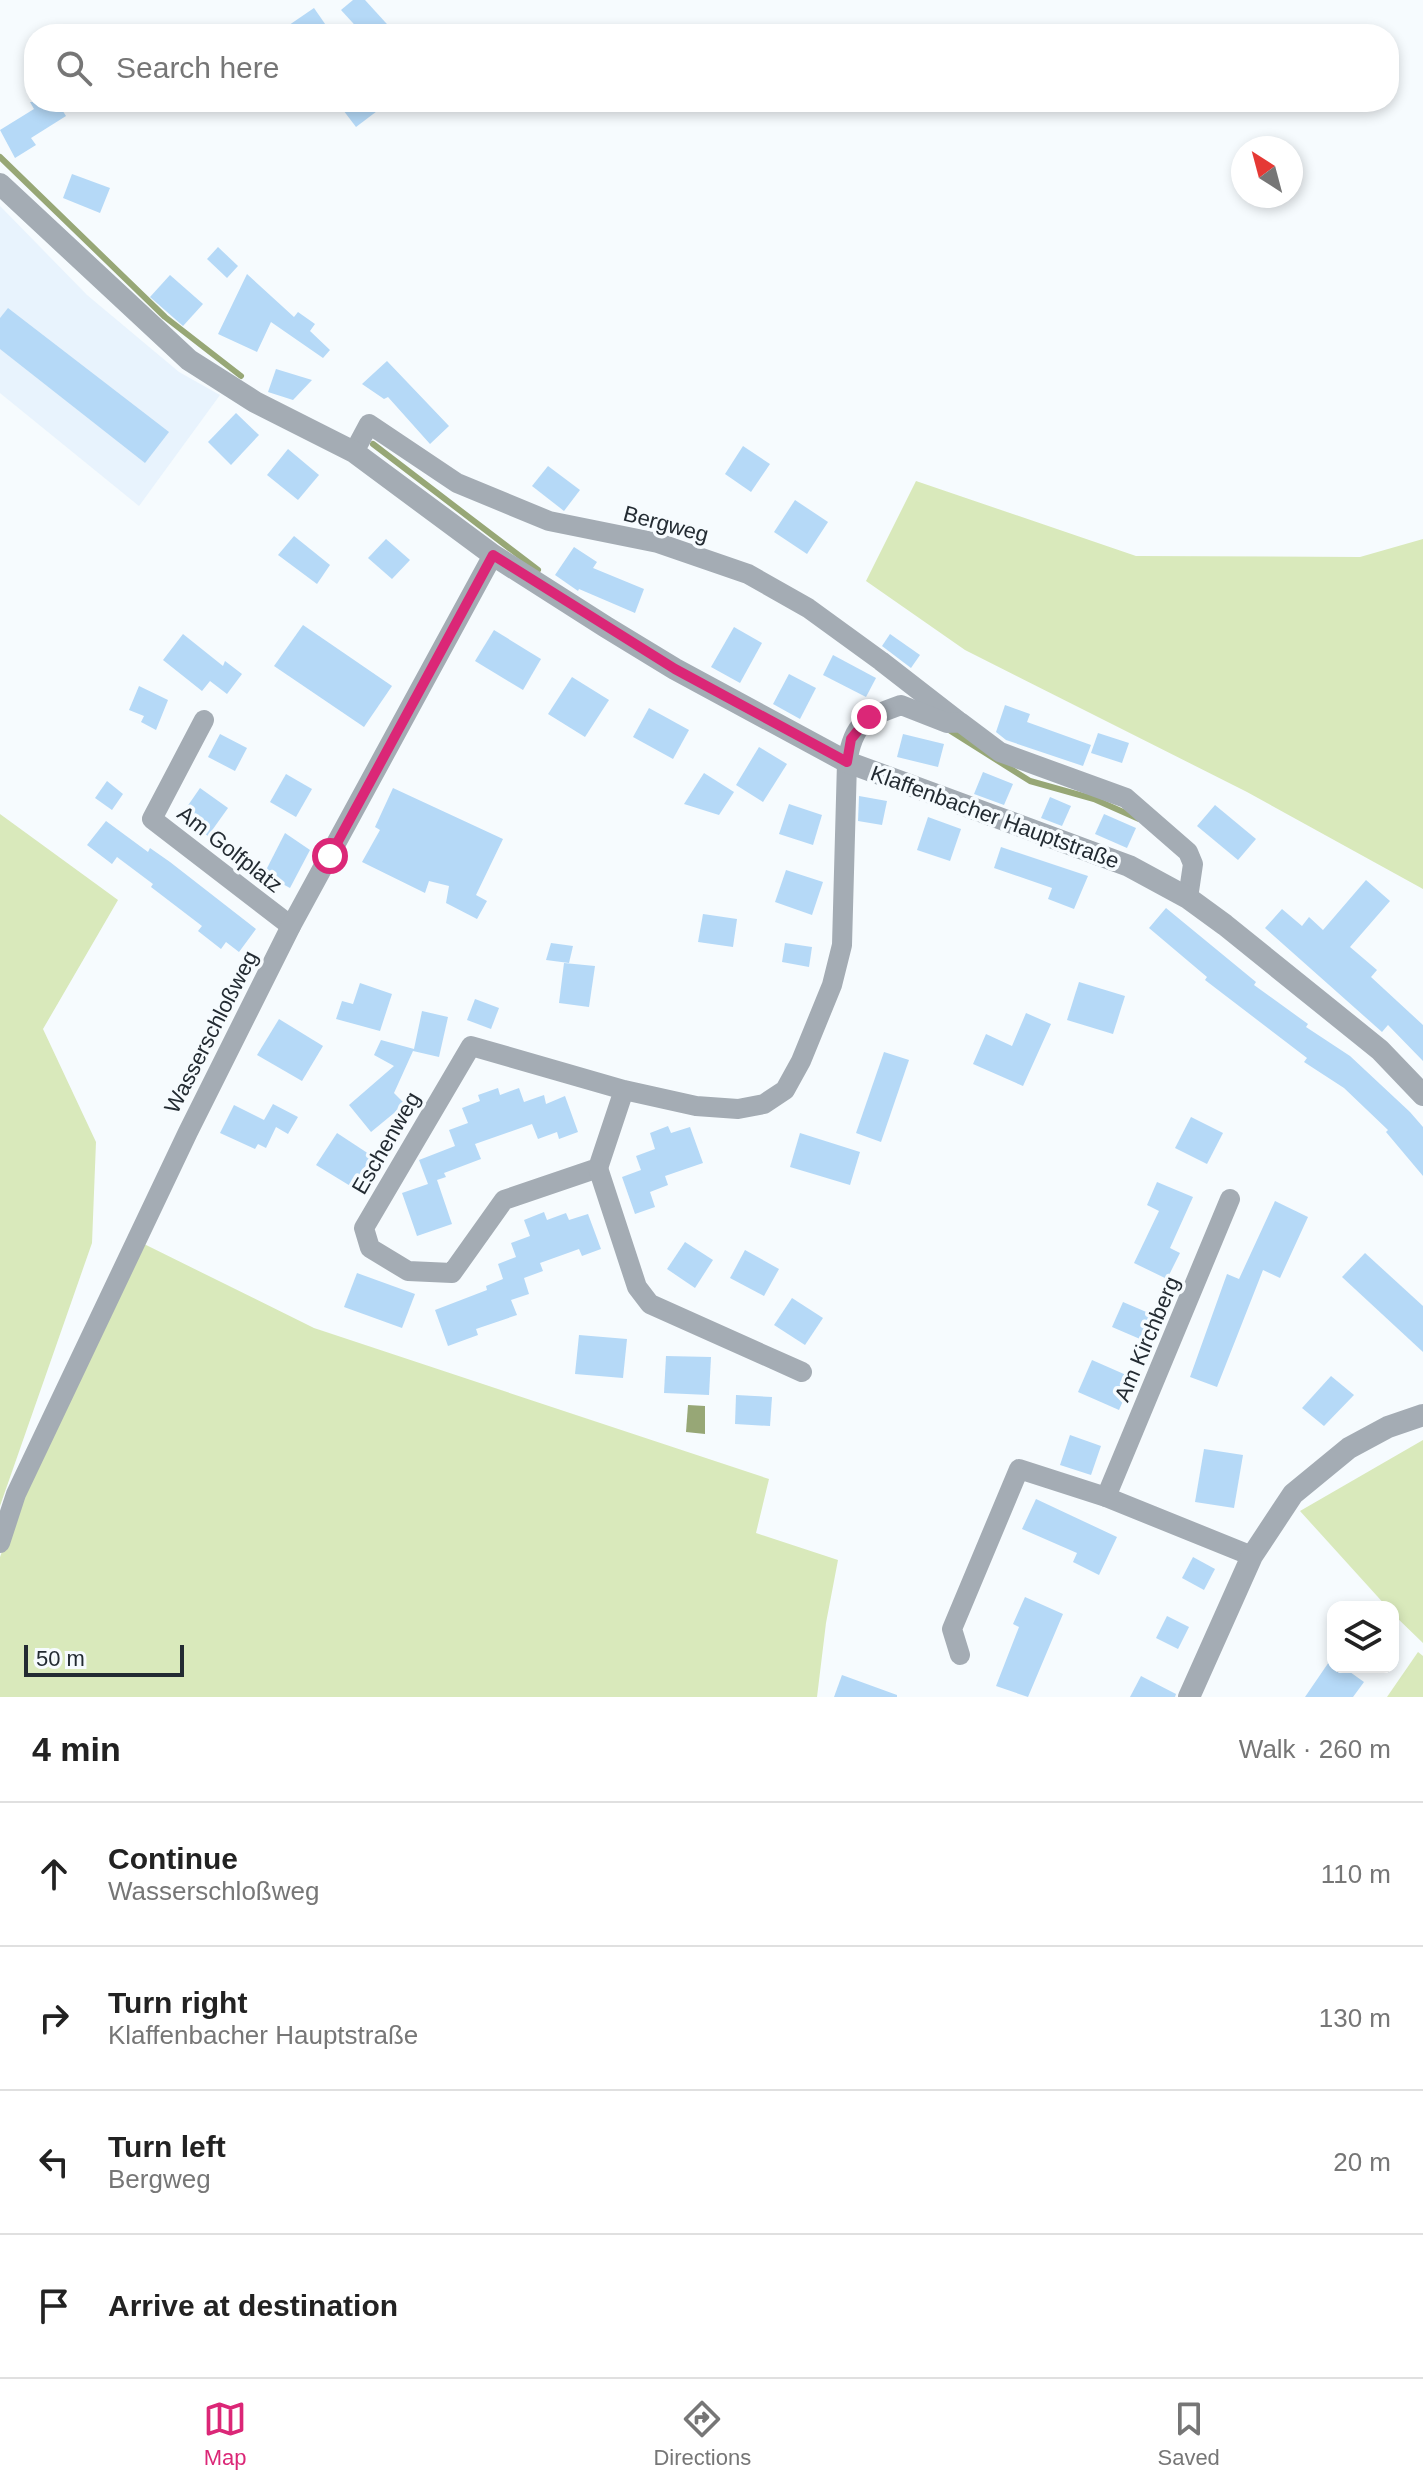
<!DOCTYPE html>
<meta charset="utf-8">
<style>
body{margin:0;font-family:Arial,sans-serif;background:#f6f6f6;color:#222}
.controls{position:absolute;right:24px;bottom:24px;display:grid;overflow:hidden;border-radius:16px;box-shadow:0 4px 12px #0003}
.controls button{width:72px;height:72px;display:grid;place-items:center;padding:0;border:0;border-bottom:2px solid #e0e0e0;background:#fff;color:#222;font:40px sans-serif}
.compass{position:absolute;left:1231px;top:136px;width:72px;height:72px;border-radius:50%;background:#fff;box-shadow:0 4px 12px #0003;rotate:324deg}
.scale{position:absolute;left:24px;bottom:20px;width:160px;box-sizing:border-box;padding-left:8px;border:4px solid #232b32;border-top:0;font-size:22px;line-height:28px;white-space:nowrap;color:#232b32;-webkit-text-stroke:6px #f6fbfe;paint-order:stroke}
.stop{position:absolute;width:24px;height:24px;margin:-18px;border:6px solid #db2777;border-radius:50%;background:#fff}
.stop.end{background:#db2777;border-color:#fff;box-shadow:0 2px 8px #0008}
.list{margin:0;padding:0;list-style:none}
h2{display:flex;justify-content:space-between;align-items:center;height:104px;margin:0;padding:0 32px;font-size:34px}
h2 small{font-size:26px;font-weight:400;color:#767676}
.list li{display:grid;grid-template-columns:52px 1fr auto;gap:24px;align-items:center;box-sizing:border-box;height:144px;padding:0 32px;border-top:2px solid #e0e0e0}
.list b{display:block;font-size:30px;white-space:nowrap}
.list p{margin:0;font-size:26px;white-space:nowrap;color:#767676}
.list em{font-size:26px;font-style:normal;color:#767676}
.icon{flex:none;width:44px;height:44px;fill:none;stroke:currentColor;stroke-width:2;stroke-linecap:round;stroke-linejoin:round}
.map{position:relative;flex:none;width:1423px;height:1697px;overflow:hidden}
.search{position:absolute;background:#fff;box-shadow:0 4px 12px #0003;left:24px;right:24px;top:24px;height:88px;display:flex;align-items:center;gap:20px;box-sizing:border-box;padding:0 28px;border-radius:32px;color:#767676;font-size:30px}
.sheet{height:680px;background:#fff}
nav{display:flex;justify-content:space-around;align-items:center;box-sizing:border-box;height:112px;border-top:2px solid #e0e0e0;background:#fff;font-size:22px;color:#767676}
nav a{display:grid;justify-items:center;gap:4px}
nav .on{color:#db2777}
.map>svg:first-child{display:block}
.built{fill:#e8f3fd}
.green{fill:#d9e9bb}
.water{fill:#97a776}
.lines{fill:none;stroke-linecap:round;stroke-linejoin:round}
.stream{stroke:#97a776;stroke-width:6}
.building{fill:#b5d9f7}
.minor{stroke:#a4acb4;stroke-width:20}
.tertiary{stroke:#a4acb4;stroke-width:22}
.route{stroke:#db2777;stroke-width:10}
.labels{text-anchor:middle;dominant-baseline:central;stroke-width:7;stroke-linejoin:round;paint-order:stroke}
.street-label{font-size:22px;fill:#232b32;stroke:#f6fbfe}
</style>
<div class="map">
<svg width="1423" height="1697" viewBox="0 0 1423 1697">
<rect width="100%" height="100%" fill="#f6fbfe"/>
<path class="built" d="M0,206L87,295L179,372L220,395L139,506L0,393Z"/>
<g class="green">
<path d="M916,481L1136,556L1360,557L1423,539V889L1247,792L965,650L866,581Z"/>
<path d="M0,814L118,900L43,1029L96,1142L92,1243L0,1506Z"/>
<path d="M138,1241L314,1328L769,1479L756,1533L838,1560L826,1623L817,1697H0V1557L44,1434Z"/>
<path d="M1423,1440V1643L1393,1614V1607H1387L1300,1511Z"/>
<path d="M1418,1652L1423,1656V1697H1387Z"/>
</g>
<path class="water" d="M688,1405L705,1406V1434L686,1432Z"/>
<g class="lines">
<g class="stream">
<path d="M0,157L165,317L241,376"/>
<path d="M373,444L538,570"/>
<path d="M949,730L1030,781L1094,799L1139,819"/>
</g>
</g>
<g class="building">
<path d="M353,0H365L396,34H363L341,10Z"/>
<path d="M314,8L332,34H276Z"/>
<path d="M30,102H57L66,116L31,138L36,145L15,158L0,130L34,109Z"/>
<path d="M337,102H389L356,127Z"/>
<path d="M72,174L110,188L100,213L63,198Z"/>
<path d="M218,247L238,266L227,278L207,259Z"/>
<path d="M247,274L294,317L298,312L315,324L310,331L330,350L323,358L271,322L257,352L218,334Z"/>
<path d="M170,275L203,304L183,326L150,297Z"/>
<path d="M8,308L169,432L145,463L0,349V318Z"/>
<path d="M387,361L449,426L430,444L388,397L384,399L362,384Z"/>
<path d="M276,369L312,380L293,400L268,392Z"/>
<path d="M236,413L259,435L231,465L208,442Z"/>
<path d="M743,446L770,464L751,492L725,474Z"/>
<path d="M288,449L319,475L298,500L267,475Z"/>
<path d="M548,466L580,490L564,511L532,486Z"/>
<path d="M795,500L828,522L807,554L774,532Z"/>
<path d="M294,536L330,565L317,584L278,555Z"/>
<path d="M386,539L410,560L392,579L368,558Z"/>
<path d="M574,547L597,562L593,568L644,589L635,613L579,589L578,591L555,575Z"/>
<path d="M303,625L392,686L364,727L274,666Z"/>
<path d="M734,627L762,643L740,683L711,667Z"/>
<path d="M494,630L541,659L523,690L475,661Z"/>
<path d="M183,634L223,666L225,661L242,674L227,694L210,681L202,691L163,660Z"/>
<path d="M890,634L920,655L911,668L882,646Z"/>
<path d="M833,655L876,678L866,697L823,675Z"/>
<path d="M789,674L816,688L800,719L773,704Z"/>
<path d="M572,677L609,700L585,737L548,714Z"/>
<path d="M139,686L168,700L156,730L141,722L144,716L129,710Z"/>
<path d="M1005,705L1030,714L1027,722L1091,745L1083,766L1006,740L996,732Z"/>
<path d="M649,708L689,730L673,759L633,737Z"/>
<path d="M1098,733L1129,743L1122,763L1091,753Z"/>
<path d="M220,734L247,748L235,771L208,757Z"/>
<path d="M903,734L944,744L938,767L897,757Z"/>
<path d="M759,747L787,764L763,802L736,785Z"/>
<path d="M983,772L1013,784L1004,805L974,794Z"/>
<path d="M704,773L734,792L719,815L684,804Z"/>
<path d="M286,774L312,789L296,817L270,802Z"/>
<path d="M107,781L123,794L112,810L95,798Z"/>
<path d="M200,788L228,808L208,836L180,817Z"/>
<path d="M393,788L503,839L476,895L487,901L477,919L446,903L449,886L429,881L425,893L362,862L380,830L375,827Z"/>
<path d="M859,796L887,801L882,825L858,821Z"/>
<path d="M1050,797L1071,806L1062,826L1041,818Z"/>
<path d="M789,804L822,815L813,845L779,834Z"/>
<path d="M1215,805L1256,839L1238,860L1197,826Z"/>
<path d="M1104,814L1136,828L1127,848L1095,834Z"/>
<path d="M928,817L961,829L950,861L917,850Z"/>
<path d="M106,821L148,852L150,848L170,862L256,929L239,952L226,942L221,949L198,931L202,926L151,887L153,884L117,857L112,864L87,845Z"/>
<path d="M285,833L310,850L290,888L264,874Z"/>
<path d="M1001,847L1088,876L1074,909L1048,899L1052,888L994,868Z"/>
<path d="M786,870L823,882L812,915L775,902Z"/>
<path d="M1366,880L1390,901L1350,947L1377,970L1371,977L1423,1025V1061L1388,1025L1382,1032L1265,928L1282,909L1302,926L1309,917L1323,930Z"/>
<path d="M1166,908L1256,982L1254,985L1308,1024L1306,1027L1350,1056L1410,1112L1423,1127V1176L1386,1132L1388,1130L1344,1088L1304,1062L1307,1058L1205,980L1207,977L1149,928Z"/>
<path d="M703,914L737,919L733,947L698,942Z"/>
<path d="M551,943L573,946L569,963L546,960Z"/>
<path d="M785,943L812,947L809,967L782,962Z"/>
<path d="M564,963L595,966L589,1007L559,1003Z"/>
<path d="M1079,982L1125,996L1113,1034L1067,1020Z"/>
<path d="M360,983L392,994L380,1031L336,1019L342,1001L353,1004Z"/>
<path d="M475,999L499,1008L491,1029L467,1020Z"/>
<path d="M422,1011L448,1017L439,1057L413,1051L394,1093L405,1104L371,1132L349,1105L394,1066L374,1055L381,1040L414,1049Z"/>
<path d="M1026,1013L1051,1024L1023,1086L973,1064L986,1034L1012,1046Z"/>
<path d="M279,1019L323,1046L302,1081L257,1055Z"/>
<path d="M884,1052L909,1060L881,1142L856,1133Z"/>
<path d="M498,1088L500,1095L519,1088L524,1102L544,1095L546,1104L565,1096L578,1132L559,1139L557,1132L538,1139L532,1124L475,1144L481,1159L444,1173L446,1177L437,1180L452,1224L417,1236L402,1193L428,1184L419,1160L455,1146L449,1130L468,1123L462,1108L480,1101L478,1095Z"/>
<path d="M273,1104L298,1117L288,1134L276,1127L266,1148L258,1144L255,1149L220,1133L234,1105L270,1123L264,1120Z"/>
<path d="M1191,1117L1223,1133L1207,1164L1175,1148Z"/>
<path d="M668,1126L671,1133L690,1127L703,1163L665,1176L668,1185L650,1192L655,1207L635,1214L622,1177L641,1170L636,1156L655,1149L650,1133Z"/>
<path d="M337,1133L372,1156L352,1187L316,1165Z"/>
<path d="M800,1133L860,1152L850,1185L790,1167Z"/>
<path d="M1157,1182L1193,1197L1170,1248L1180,1253L1167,1279L1134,1263L1159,1211L1147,1205Z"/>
<path d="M1275,1201L1308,1217L1280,1278L1263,1270L1217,1387L1190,1377L1227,1274L1239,1279Z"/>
<path d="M544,1212L547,1220L566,1213L569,1220L588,1214L601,1249L582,1256L579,1249L540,1263L543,1271L524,1278L529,1294L511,1300L517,1315L476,1329L478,1335L448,1346L435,1310L487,1290L486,1286L503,1279L498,1264L516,1257L511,1243L530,1236L524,1220Z"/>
<path d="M685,1242L713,1260L695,1288L667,1269Z"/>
<path d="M745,1250L779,1269L764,1296L730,1278Z"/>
<path d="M1365,1253L1423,1306V1352L1342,1277Z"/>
<path d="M357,1273L415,1294L402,1328L344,1307Z"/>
<path d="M792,1298L823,1318L805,1345L774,1325Z"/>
<path d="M1123,1302L1158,1317L1147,1342L1112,1327Z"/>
<path d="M579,1335L627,1339L623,1378L575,1374Z"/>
<path d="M666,1356L711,1357L709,1395L664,1393Z"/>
<path d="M1092,1360L1133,1378L1119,1410L1078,1392Z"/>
<path d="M1331,1376L1354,1395L1324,1426L1302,1408Z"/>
<path d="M736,1395L772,1397L770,1426L735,1424Z"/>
<path d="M1070,1435L1101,1446L1091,1475L1060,1465Z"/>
<path d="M1204,1449L1243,1455L1234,1508L1195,1502Z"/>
<path d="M1036,1499L1117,1537L1099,1575L1073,1562L1077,1553L1022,1529Z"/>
<path d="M1193,1557L1215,1569L1204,1590L1182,1578Z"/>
<path d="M1025,1597L1063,1614L1028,1697L996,1686L1019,1627L1013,1624Z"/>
<path d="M1167,1616L1189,1627L1178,1649L1156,1638Z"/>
<path d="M1331,1659L1333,1667H1343L1364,1682L1353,1697H1305Z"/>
<path d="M842,1675L897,1695V1697H834Z"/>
<path d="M1141,1676L1176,1694L1175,1697H1130Z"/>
</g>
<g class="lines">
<g class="minor">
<path d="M354,452L369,424L457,483L549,521L658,543L748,574L808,608L881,661L957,720"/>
<path d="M204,720L152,819L291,926"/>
<path d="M624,1090L598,1168L504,1200L452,1273L408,1271L370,1248L364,1228L471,1046L624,1090L696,1106L738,1109L764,1104L785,1090L801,1061L832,985L842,945L847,762C854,722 865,718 901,705L947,723L960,722L1000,752L1126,798L1188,852L1193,864L1188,898"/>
<path d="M598,1168L637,1287L650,1304L802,1372"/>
<path d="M1106,1497L1230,1199"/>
<path d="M0,1543L16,1494L188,1132L291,926L493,555"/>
<path d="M960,1655L952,1629L1019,1469L1106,1497L1252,1556"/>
</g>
<g class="tertiary">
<path d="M0,184L189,360L255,402L354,452L493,555L606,627L675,669L847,762L1129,866L1188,898L1225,925L1380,1050L1423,1095"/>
<path d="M1189,1697L1252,1556L1293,1494L1349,1448L1388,1427L1423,1415"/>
</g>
</g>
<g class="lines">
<path class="route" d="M330,856L493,555L675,669L847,762L851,739L869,717"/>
</g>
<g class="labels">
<g class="street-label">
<text transform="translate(666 524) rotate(15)">Bergweg</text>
<text transform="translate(995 817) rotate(20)">Klaffenbacher Hauptstraße</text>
<text transform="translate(230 849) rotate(38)">Am Golfplatz</text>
<text transform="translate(211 1032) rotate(-63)">Wasserschloßweg</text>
<text transform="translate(386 1143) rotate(-60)">Eschenweg</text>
<text transform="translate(1147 1339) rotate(-67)">Am Kirchberg</text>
</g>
</g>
</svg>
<div class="controls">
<button><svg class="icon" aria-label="layers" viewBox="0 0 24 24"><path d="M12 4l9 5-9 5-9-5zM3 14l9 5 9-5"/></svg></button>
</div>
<svg class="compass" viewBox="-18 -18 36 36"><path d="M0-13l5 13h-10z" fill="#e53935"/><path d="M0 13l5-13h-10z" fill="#767676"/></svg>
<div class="scale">50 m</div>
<div class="stop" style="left:330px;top:856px"></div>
<div class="stop end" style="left:869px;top:717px"></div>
<div class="search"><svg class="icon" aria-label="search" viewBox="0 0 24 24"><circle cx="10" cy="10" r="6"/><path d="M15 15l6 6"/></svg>Search here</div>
</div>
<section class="sheet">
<h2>4 min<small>Walk · 260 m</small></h2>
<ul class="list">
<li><svg class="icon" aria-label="ahead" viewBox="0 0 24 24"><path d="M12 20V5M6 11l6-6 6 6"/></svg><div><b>Continue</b><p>Wasserschloßweg</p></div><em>110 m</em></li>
<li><svg class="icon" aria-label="right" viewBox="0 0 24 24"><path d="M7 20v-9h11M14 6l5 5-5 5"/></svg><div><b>Turn right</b><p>Klaffenbacher Hauptstraße</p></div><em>130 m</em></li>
<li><svg class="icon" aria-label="left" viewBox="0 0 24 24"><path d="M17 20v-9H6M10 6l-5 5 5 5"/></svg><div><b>Turn left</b><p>Bergweg</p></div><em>20 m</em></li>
<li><svg class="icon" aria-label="arrive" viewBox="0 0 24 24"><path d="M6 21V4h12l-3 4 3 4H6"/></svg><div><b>Arrive at destination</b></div></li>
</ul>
</section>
<nav>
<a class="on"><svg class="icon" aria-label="map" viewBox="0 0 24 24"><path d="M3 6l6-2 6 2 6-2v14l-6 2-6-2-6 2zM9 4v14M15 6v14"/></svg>Map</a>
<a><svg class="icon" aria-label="directions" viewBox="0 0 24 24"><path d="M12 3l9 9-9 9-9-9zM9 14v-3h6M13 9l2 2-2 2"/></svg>Directions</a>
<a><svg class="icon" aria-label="saved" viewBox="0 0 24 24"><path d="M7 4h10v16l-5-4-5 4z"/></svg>Saved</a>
</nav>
